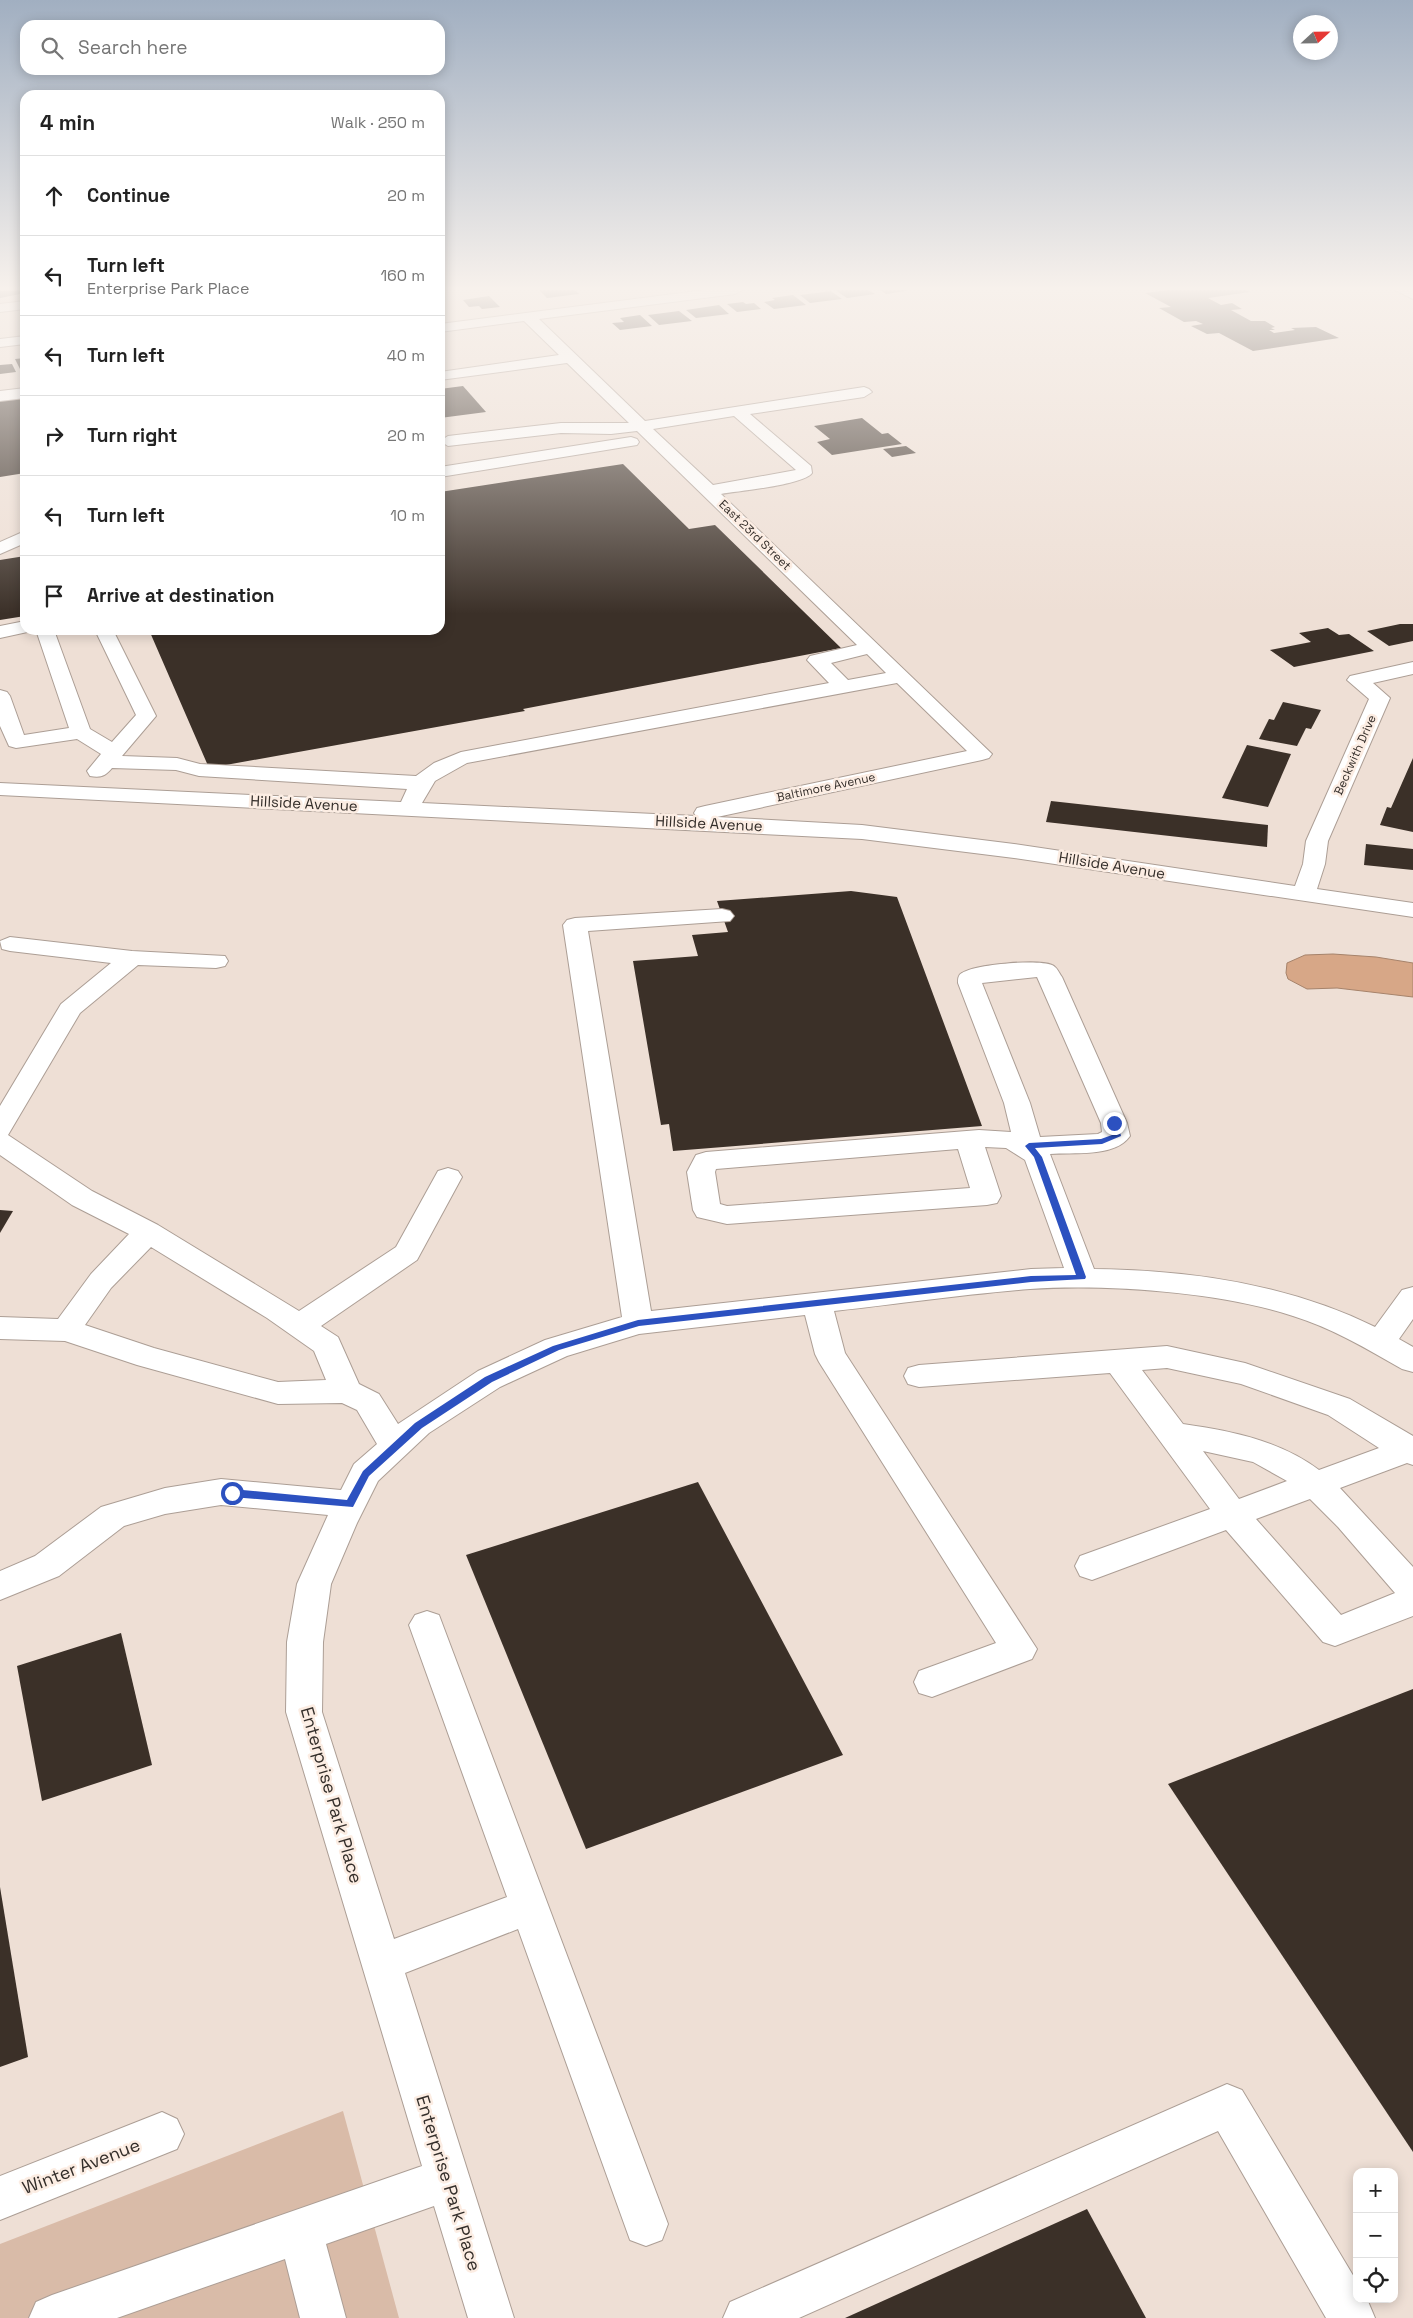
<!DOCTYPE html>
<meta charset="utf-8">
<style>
body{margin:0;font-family:"Space Grotesk",sans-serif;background:#f2f2f2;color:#222}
.controls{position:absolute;right:15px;bottom:15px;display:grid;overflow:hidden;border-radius:10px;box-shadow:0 2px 12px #0003}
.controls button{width:45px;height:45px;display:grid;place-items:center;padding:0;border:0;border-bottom:1px solid #e0e0e0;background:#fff;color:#222;font:25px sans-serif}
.compass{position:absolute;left:1293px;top:15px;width:45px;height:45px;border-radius:50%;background:#fff;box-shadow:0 2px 12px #0003;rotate:68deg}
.stop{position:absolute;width:15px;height:15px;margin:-11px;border:4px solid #2c51c0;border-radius:50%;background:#fff}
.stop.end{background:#2c51c0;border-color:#fff;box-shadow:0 1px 5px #0008}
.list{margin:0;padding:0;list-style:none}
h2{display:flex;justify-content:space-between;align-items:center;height:65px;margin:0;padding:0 20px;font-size:21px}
h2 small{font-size:16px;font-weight:400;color:#767676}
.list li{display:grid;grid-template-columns:32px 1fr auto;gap:15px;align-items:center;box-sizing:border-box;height:80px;padding:0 20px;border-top:1px solid #e0e0e0}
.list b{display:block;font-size:19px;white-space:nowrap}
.list p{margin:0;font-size:16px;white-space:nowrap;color:#767676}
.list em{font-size:16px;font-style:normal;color:#767676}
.icon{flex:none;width:28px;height:28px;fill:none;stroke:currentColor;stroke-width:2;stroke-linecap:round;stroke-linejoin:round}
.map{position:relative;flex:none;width:1413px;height:2318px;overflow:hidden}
.search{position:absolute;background:#fff;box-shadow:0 2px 12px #0003;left:20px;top:20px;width:425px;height:55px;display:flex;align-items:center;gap:12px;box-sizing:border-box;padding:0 18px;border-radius:15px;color:#767676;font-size:19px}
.panel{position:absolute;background:#fff;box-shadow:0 2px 12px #0003;left:20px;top:90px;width:425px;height:545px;border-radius:15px}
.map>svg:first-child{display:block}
.green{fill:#d9bba8}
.water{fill:#d7a787;stroke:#a6836b}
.building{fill:#3b3028}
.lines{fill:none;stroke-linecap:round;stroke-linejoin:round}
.minor-casing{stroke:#ac9e95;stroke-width:2}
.minor{fill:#fff;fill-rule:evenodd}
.route{fill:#2c51c0}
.labels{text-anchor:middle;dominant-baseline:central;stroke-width:5;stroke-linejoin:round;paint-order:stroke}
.far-street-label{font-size:12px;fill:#342e2a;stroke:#fcede3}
.street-label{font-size:15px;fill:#342e2a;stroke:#fcede3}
.near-street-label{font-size:18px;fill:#342e2a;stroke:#fcede3}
</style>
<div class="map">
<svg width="1413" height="2318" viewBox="0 0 1413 2318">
<rect width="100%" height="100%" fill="#eedfd5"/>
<path class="green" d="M343,2111L399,2318H0V2244Z"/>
<path class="water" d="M1333,954L1376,957L1413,963V997L1337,988L1307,989L1288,979L1286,973L1287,963L1305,955Z"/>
<g class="building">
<path d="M25,290V293L0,298V291Z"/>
<path d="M539,290H575L579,294L547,298Z"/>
<path d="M835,290H868L875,294L847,298Z"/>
<path d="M880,290H906V291L886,294Z"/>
<path d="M1168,290H1246L1250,292L1208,298L1221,305L1232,303L1242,309L1231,310L1251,321H1265L1275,327L1271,328L1275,330H1269L1274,333L1295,330L1291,328L1316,327L1339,338L1253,351L1219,333L1207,334L1191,326L1203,324L1196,321L1184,322L1159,308L1171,307L1145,293Z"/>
<path d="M831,291L842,299L810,303L800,295Z"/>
<path d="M793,295L806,305L774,309L764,302L775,300L772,298Z"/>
<path d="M489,296L500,307L482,309L479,306L469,307L463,300Z"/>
<path d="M743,302L746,304L754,303L761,309L737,312L727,304Z"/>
<path d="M719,305L729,314L696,318L686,310Z"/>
<path d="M679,311L692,321L659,325L648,315Z"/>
<path d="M640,315L652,326L620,330L612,323L624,322L620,318Z"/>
<path d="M25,358V369H20L15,359Z"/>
<path d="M12,364L16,372L0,374V365Z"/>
<path d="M463,386L486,412L440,418V389Z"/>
<path d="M25,398V473L0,477V401Z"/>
<path d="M862,418L882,434L888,433L902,444L832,455L817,442L830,439L814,426Z"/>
<path d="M906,446L916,453L892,457L883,449Z"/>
<path d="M623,464L689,529L715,525L841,648L523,709L525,711L209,768L149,630H440V492Z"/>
<path d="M25,556V616L0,620V560Z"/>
<path d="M1400,624H1413V641L1389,646L1367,631Z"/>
<path d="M1328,628L1339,635L1349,634L1374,651L1294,667L1270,650L1311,642L1299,633Z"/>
<path d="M1283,702L1321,710L1311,729L1306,728L1297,746L1259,739L1269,719L1274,720Z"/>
<path d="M1247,745L1291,754L1268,807L1222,798Z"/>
<path d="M1413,758V832L1380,825L1387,807L1391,808Z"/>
<path d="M1051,801L1268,825L1267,847L1046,822Z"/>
<path d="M1366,844L1413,849V870L1364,865Z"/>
<path d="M851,891L897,897L982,1126L673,1151L669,1124L661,1125L633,961L698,956L692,935L728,932L717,901Z"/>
<path d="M0,1210L13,1211L0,1233Z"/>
<path d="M698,1482L843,1755L586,1849L466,1555Z"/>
<path d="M121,1633L152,1765L42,1801L17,1666Z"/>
<path d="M1413,1689V2152L1168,1784Z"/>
<path d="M0,1887L28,2057L0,2067Z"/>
<path d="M1087,2209L1146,2318H845Z"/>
</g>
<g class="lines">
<defs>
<g id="minor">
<path d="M705,290H742L735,294L539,319L645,421L864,387L869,389L872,392L864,397L750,414L811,466L812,473C804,485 738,491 721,494L992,754L989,758L982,760L717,817L862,825L1014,844L1295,886L1303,864L1306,841L1369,699L1347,680L1350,676L1413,662V674L1373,683L1390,698L1328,841L1325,864L1317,889L1413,903V917L1014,858L862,839L0,795V783L401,802L407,789L199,776L176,770L112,768C105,776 101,778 90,776L87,771L101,754L77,739L16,748L9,746L0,726V690L7,692L10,696L24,735L69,728L36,630H54L90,729L112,742L136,715L95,630H113L156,716L122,756L177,758L200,764L416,776L434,763L461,752L829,683L807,660L810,656L857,645L637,431L611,434L561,433L448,446L440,441L448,436L561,423H629L567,363L440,380V372L559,355L524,321L440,332V324ZM734,416L796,470L713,485L653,429ZM867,654L886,673L848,680L831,663ZM897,683L967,751L705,806L697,808L694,813L696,816L422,803L435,781L467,763Z"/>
<path d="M1395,290H1413V299Z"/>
<path d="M25,301V309L0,312V304Z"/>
<path d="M25,336V344L0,347V339Z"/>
<path d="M25,388V398L0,401V391Z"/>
<path d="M631,437L637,439L639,442L637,445L440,477V467Z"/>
<path d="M25,531V543L0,554V542Z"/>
<path d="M25,621V630L32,631L0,638V626Z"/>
<path d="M722,909L730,911L734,916L730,921L588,931L651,1311L1031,1269L1064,1268L1025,1160L1006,1148L985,1147L1001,1196L997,1203L987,1205L727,1224L697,1217L693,1210L687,1172L696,1155L706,1152L979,1130L1011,1132L1004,1103L958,983C958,979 958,975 962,973C975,964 1039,959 1052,965C1057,967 1059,973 1062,977L1127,1123L1130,1136C1115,1158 1072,1152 1050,1154L1094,1269C1190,1270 1288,1284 1375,1327L1402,1290L1413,1287V1319L1399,1339L1413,1347V1372L1402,1369C1367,1349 1332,1328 1293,1316C1219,1292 1108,1284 1030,1289C965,1294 899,1304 834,1311L845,1353L1037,1649L1032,1659L932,1697L919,1693L914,1682L919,1671L996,1643L819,1362L815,1354L805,1315L639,1334L567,1356L500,1387L429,1433L378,1481L357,1523L331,1584L323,1642L322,1712L394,1939L507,1897L409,1625L415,1615L427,1611L439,1615L668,2224L662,2240L646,2246L630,2240L518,1929L405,1973L514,2318H468L434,2206L326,2244L346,2318H300L285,2259L117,2318H29L36,2302L52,2295L422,2166L286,1712L287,1642L297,1584L328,1515L221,1505L165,1514L124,1526L59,1576L0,1600V1571L35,1556L101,1507L165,1488L221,1479L341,1490L354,1464L377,1444L357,1410L342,1403L278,1404L137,1365L65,1341L0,1339V1317L58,1319L91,1274L129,1234L72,1205L0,1155V1106L61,1004L111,963L10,951L2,949L0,941L10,937L132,951L225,956L228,961L225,966L216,968L138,965L80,1013L8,1135L92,1191L158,1225L299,1311L396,1247L438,1171L448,1168L458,1171L462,1177L417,1260L321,1326L338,1337L359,1384L379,1394L398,1424L478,1371L545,1340L622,1317L563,925L567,920L575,918ZM1037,977L1101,1123L1102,1132L1098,1134L1040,1137L1030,1103L982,983ZM958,1149L970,1188L727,1206L720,1204L715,1172L716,1169ZM151,1247L267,1318L314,1351L326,1380L278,1382L154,1348L85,1325L111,1288Z"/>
<path d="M1167,1346L1245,1363L1350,1399L1413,1436V1465L1407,1463L1340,1488L1413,1567V1616L1335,1646L1323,1642L1226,1530L1092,1580L1080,1576L1075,1566L1080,1556L1210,1509L1110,1373L919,1387L908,1384L904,1376L908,1368L919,1365ZM1167,1368L1241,1384L1328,1415L1379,1448L1319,1470C1279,1440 1231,1431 1183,1424L1142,1370ZM1203,1451L1253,1462L1287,1481L1239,1499ZM1310,1499L1338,1527L1395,1593L1341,1615L1256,1519Z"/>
<path d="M1227,2084L1242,2090L1357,2282V2299H1367L1375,2318H1326L1218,2131L799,2318H723L730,2302Z"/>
<path d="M162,2112L177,2119L184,2134L177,2149L0,2220V2176Z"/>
</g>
</defs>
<use href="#minor" class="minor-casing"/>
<use href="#minor" class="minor"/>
</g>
<linearGradient id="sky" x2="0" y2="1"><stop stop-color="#a1afc1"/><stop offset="0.47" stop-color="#f7f1ec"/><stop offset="1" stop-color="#f7f1ec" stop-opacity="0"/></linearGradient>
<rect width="1413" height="614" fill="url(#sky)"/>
<path class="route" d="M1114,1120L1118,1123L1121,1136L1102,1144L1035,1148L1042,1157L1086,1277L1085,1279L1031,1282L639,1326L559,1350L492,1382L422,1428L369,1476L353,1507L232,1497L227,1493L232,1489L347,1500L363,1471L415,1423L485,1377L553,1346L638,1320L1031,1276L1076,1275L1034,1157L1025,1146L1029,1143L1101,1139L1112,1135L1110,1123Z"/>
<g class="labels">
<g class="far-street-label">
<text transform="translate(755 535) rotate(44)">East 23rd Street</text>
<text transform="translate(1355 755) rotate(-66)">Beckwith Drive</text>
<text transform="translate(826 787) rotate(-12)">Baltimore Avenue</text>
</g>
<g class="street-label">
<text transform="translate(304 803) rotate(3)">Hillside Avenue</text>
<text transform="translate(709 823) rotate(3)">Hillside Avenue</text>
<text transform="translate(1112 865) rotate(9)">Hillside Avenue</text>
</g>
<g class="near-street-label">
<text transform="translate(332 1795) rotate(74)">Enterprise Park Place</text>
<text transform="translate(81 2166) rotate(-21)">Winter Avenue</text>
<text transform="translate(449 2183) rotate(73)">Enterprise Park Place</text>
</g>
</g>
</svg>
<div class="controls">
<button>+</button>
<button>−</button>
<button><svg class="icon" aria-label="locate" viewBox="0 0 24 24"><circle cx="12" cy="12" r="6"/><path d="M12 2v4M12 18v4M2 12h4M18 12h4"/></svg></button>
</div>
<svg class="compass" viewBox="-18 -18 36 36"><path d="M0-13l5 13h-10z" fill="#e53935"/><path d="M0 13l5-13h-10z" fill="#767676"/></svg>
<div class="stop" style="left:232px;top:1493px"></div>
<div class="stop end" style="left:1114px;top:1123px"></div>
<div class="search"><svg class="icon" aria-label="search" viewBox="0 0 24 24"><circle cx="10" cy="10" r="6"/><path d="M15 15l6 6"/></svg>Search here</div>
<section class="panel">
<h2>4 min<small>Walk · 250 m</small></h2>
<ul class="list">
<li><svg class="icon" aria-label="ahead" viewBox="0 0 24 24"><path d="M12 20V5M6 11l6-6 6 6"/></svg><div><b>Continue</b></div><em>20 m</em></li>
<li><svg class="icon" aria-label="left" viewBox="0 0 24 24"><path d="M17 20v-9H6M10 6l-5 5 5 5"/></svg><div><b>Turn left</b><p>Enterprise Park Place</p></div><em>160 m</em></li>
<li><svg class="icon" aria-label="left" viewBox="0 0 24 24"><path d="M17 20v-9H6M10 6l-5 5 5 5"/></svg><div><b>Turn left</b></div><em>40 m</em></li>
<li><svg class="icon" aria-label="right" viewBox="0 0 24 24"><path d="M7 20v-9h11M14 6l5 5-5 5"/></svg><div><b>Turn right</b></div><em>20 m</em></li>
<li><svg class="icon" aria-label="left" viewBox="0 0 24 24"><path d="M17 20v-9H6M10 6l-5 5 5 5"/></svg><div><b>Turn left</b></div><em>10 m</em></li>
<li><svg class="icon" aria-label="arrive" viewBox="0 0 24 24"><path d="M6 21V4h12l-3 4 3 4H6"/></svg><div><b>Arrive at destination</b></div></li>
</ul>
</section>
</div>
